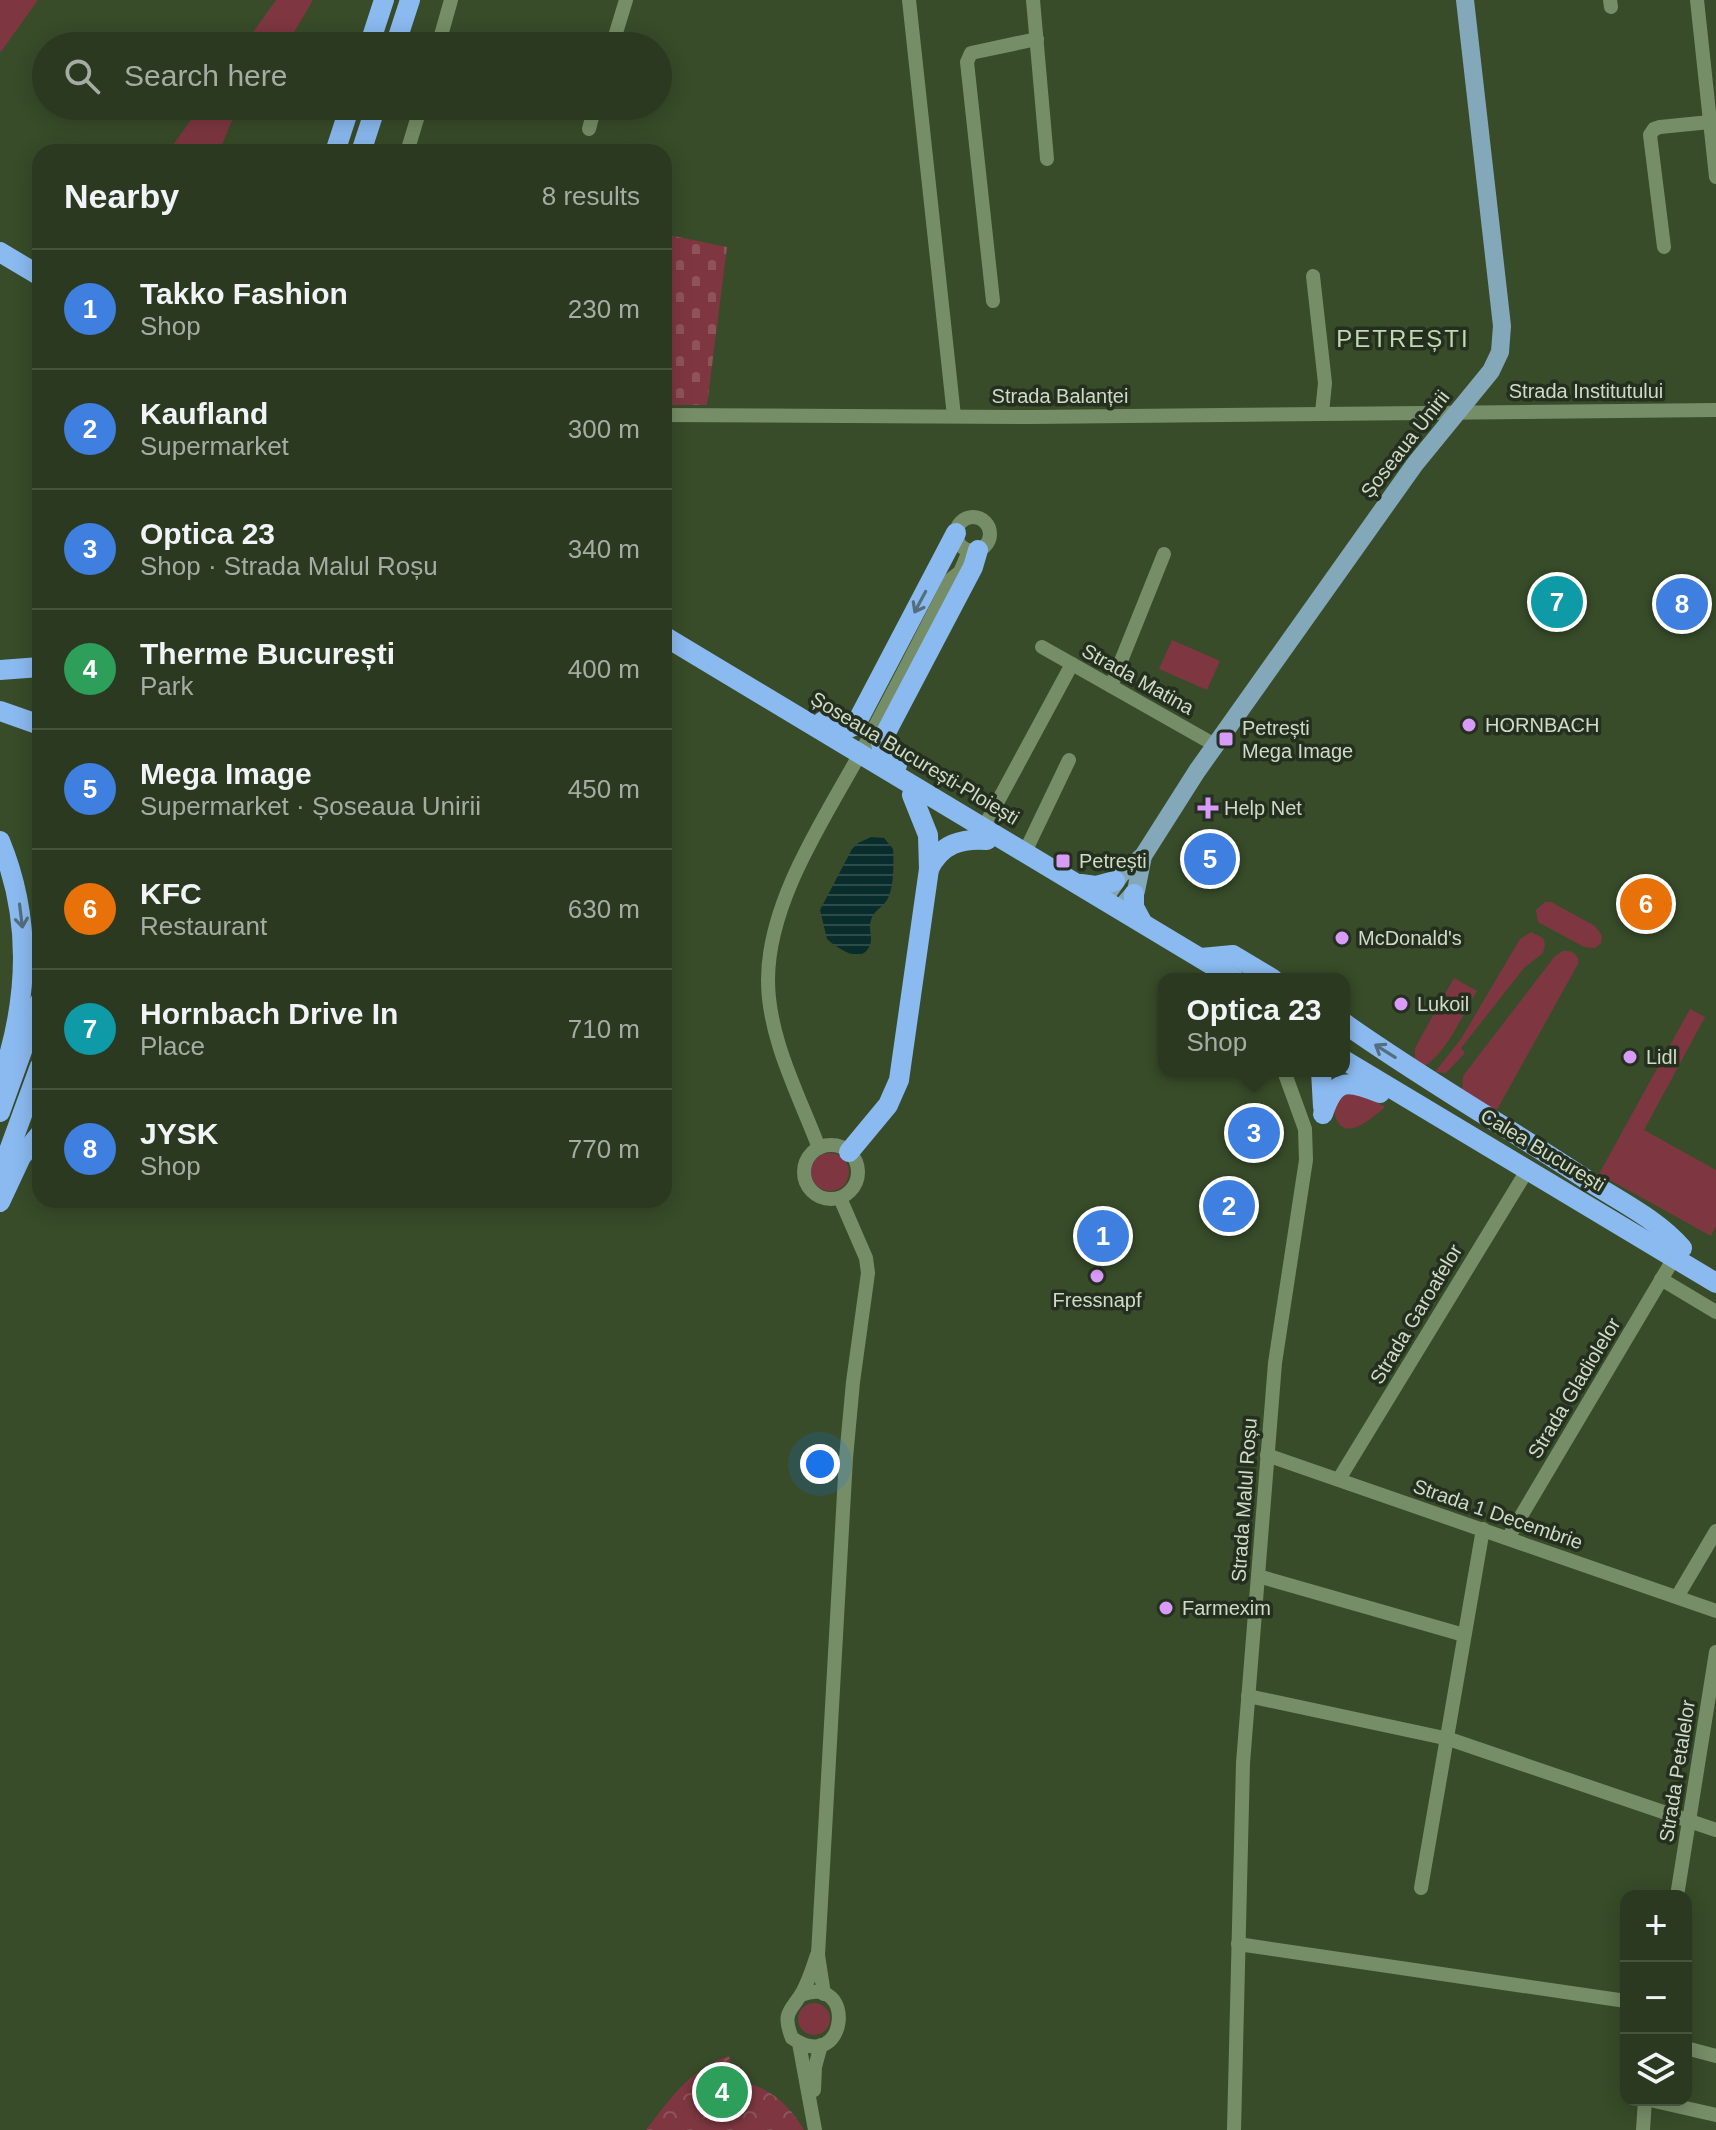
<!DOCTYPE html>
<meta charset="utf-8">
<style>
body{margin:0;font-family:Helvetica,sans-serif;background:#36442c;color:#f1f3f6}
.controls{position:absolute;right:24px;bottom:24px;display:grid;overflow:hidden;border-radius:16px;box-shadow:0 4px 20px #0003}
.controls button{width:72px;height:72px;display:grid;place-items:center;padding:0;border:0;border-bottom:2px solid #46533d;background:#2a391f;color:#f1f3f6;font:40px sans-serif}
.you{position:absolute;left:820px;top:1464px;width:28px;height:28px;margin:-20px;border:6px solid #fff;border-radius:50%;background:#1a73e8;box-shadow:0 0 0 12px #1a73e833}
.badge{display:grid;place-items:center;width:52px;height:52px;border-radius:50%;background:#d89bf8;color:#fff;font-size:26px;font-weight:700}
.pin{position:absolute;translate:-50% -50%;border:4px solid #fff;box-shadow:0 2px 8px #0006}
.popup{position:absolute;left:1158px;top:973px;width:192px;height:104px;box-sizing:border-box;display:grid;place-content:center;border-radius:16px;background:#2a391f;filter:drop-shadow(0 2px 6px #0005);font-size:26px;white-space:nowrap;color:#a5aca4}
.popup b{font-size:30px;color:#f1f3f6}
.popup::after{content:'';position:absolute;left:50%;top:100%;margin-left:-16px;border:16px solid transparent;border-top-color:#2a391f}
.list{margin:0;padding:0;list-style:none}
h2{display:flex;justify-content:space-between;align-items:center;height:104px;margin:0;padding:0 32px;font-size:34px}
h2 small{font-size:26px;font-weight:400;color:#a5aca4}
.list li{display:grid;grid-template-columns:52px 1fr auto;gap:24px;align-items:center;box-sizing:border-box;height:120px;padding:0 32px;border-top:2px solid #46533d}
.list b{display:block;font-size:30px;white-space:nowrap}
.list p{margin:0;font-size:26px;white-space:nowrap;color:#a5aca4}
.list em{font-size:26px;font-style:normal;color:#a5aca4}
.icon{flex:none;width:44px;height:44px;fill:none;stroke:currentColor;stroke-width:2;stroke-linecap:round;stroke-linejoin:round}
.map{position:relative;flex:none;width:1716px;height:2130px;overflow:hidden}
.search{position:absolute;background:#2a391f;box-shadow:0 4px 20px #0003;left:32px;top:32px;width:640px;height:88px;display:flex;align-items:center;gap:20px;box-sizing:border-box;padding:0 28px;border-radius:44px;color:#a5aca4;font-size:30px}
.panel{position:absolute;background:#2a391f;box-shadow:0 4px 20px #0003;left:32px;top:144px;width:640px;height:1064px;border-radius:24px}
.map>svg:first-child{display:block}
.grass{fill:#7e3741}
.cemetery{fill:url(#cemetery-stones)}
.park{fill:url(#park-crowns)}
.water{fill:url(#water-rules)}
.lines{fill:none;stroke-linecap:round;stroke-linejoin:round}
.minor{stroke:#768e67;stroke-width:14}
.major{stroke:#83a8ba;stroke-width:18}
.highway{stroke:#8bbaf1;stroke-width:20}
.oneway{stroke:#536e7d}
.poi-dot{fill:#d89bf8;stroke:#252f1f;stroke-width:3}
.labels{text-anchor:middle;dominant-baseline:central;stroke-width:7;stroke-linejoin:round;paint-order:stroke}
.street-label{font-size:20px;fill:#cedbc6;stroke:#252f1f}
.poi-label{font-size:20px;fill:#cedbc6;stroke:#252f1f;text-anchor:start}
.quarter-label{font-size:24px;letter-spacing:2px;fill:#c0d9af;stroke:#252f1f}
</style>
<div class="map">
<svg width="1716" height="2130" viewBox="0 0 1716 2130">
<defs>
<pattern id="cemetery-stones" width="16" height="16" patternUnits="userSpaceOnUse" patternTransform="scale(2)"><rect width="16" height="16" fill="#7e3741"/><path d="M2 7V4a2 2 0 0 1 4 0v3zM10 15v-3a2 2 0 0 1 4 0v3z" fill="#8f535b"/></pattern>
<pattern id="park-crowns" width="20" height="18" patternUnits="userSpaceOnUse" patternTransform="scale(2)"><rect width="20" height="18" fill="#7e3741"/><path d="M2 6a3 3 0 1 1 6 0M12 15a3 3 0 1 1 6 0" fill="none" stroke="#8f535b"/></pattern>
<pattern id="water-rules" width="6" height="5" patternUnits="userSpaceOnUse" patternTransform="scale(2)"><rect width="6" height="5" fill="#092d2c"/><path d="M0 2.5h6" fill="none" stroke="#2c4b49"/></pattern>
</defs>
<rect width="100%" height="100%" fill="#384c29"/>
<g class="grass">
<path d="M0,0H38L0,53Z"/>
<path d="M276,0H313L286,46H243Z"/>
<path d="M201,106H238L219,152H168Z"/>
<path d="M1172,640L1220,661L1207,690L1159,669Z"/>
<path d="M1545,902H1551L1595,926L1602,936L1601,943L1595,948L1584,947L1538,922L1536,910Z"/>
<path d="M1531,932L1543,938L1545,944L1543,953L1524,968L1461,1048L1465,1053L1446,1073L1435,1072L1461,1039L1520,939Z"/>
<path d="M1563,951C1571,950 1580,955 1578,964L1494,1115L1462,1092L1463,1076L1555,956Z"/>
<path d="M1454,978L1477,991C1462,1015 1449,1049 1425,1066L1415,1061V1048Z"/>
<path d="M1690,1009L1705,1017L1644,1130L1716,1170V1226L1711,1236L1599,1174Z"/>
<path d="M1360,1092L1385,1107C1369,1121 1338,1147 1334,1108L1344,1093Z"/>
<circle cx="830" cy="1172" r="19"/>
<circle cx="814" cy="2019" r="16"/>
</g>
<path class="cemetery" d="M664,234L727,247L707,405H664Z"/>
<path class="park" d="M729,2056L735,2081C766,2084 789,2104 804,2130H646C669,2100 691,2068 729,2056Z"/>
<path class="water" d="M871,837L884,838L893,849C894,862 894,889 887,900C882,908 874,910 871,920C868,929 873,937 870,945C862,966 837,948 827,939L820,910L852,849L858,843Z"/>
<g class="lines">
<g class="minor">
<path d="M909,0L954,416"/>
<path d="M1033,0L1047,159"/>
<path d="M1610,0L1611,7"/>
<path d="M1697,0L1716,177"/>
<path d="M438,46L451,0"/>
<path d="M612,46L626,0"/>
<path d="M589,129L595,106"/>
<path d="M407,152L421,106"/>
<path d="M1664,247L1650,135L1654,129L1660,127L1710,122"/>
<path d="M1313,276L1325,383L1322,413"/>
<path d="M993,301L967,62L971,53L1037,39"/>
<path d="M664,415L1031,417L1716,410"/>
<circle cx="973" cy="534" r="17"/>
<path d="M1042,647L1215,745"/>
<path d="M1111,686L1164,554"/>
<path d="M984,827L1072,664"/>
<path d="M1025,852L1069,760"/>
<circle cx="831" cy="1172" r="27"/>
<path d="M819,1148C799,1095 768,1038 768,980C768,898 829,812 867,741C896,688 923,634 951,579L960,572L966,558"/>
<path d="M1661,1279L1716,1312"/>
<path d="M1267,1455L1716,1611"/>
<path d="M1339,1479L1528,1169"/>
<path d="M1508,1538L1674,1258"/>
<path d="M1258,1576L1464,1635"/>
<path d="M1677,1597L1716,1531"/>
<path d="M1248,1696L1449,1739L1716,1830"/>
<path d="M1421,1888L1483,1529"/>
<path d="M1677,1896L1716,1652"/>
<path d="M1238,1944L1626,2001"/>
<path d="M824,1994L818,1955L846,1458L853,1382L868,1273L866,1258L840,1198"/>
<path d="M801,1995C858,1973 847,2076 792,2038C781,2011 792,2011 803,1991C809,1980 813,1967 817,1955"/>
<path d="M799,2043L815,2130"/>
<path d="M1686,2048L1716,2056"/>
<path d="M814,2090L815,2067L821,2045"/>
<path d="M1650,2100L1716,2115"/>
<path d="M1234,2130L1243,1763L1275,1363L1306,1160L1305,1129L1284,1071"/>
<path d="M1643,2130L1645,2100"/>
</g>
<g class="major">
<path d="M1108,893L1121,874L1143,856"/>
<path d="M1125,903L1136,891L1143,856L1197,771L1415,464L1491,371L1500,352L1502,326L1465,0"/>
</g>
<g class="highway">
<path d="M369,46L384,0"/>
<path d="M395,46L410,0"/>
<path d="M335,152L350,106"/>
<path d="M361,152L376,106"/>
<path d="M0,252L40,276"/>
<path d="M664,636L1235,979"/>
<path d="M0,670L40,667"/>
<path d="M0,711L40,725"/>
<path d="M823,721L844,730L854,726L858,720L956,533"/>
<path d="M897,765L882,755L881,742L973,567L978,550"/>
<path d="M0,841C33,921 28,1004 0,1084"/>
<path d="M929,869C941,844 961,838 987,840"/>
<path d="M1081,884L1096,886L1115,881"/>
<path d="M1134,894V907L1142,922"/>
<path d="M1201,958L1233,955L1273,979"/>
<path d="M1344,1023C1423,1079 1507,1127 1587,1180C1619,1201 1657,1219 1682,1248"/>
<path d="M1344,1060L1716,1283"/>
<path d="M1321,1071L1323,1107"/>
<path d="M0,1112L40,1001"/>
<path d="M1323,1114C1335,1077 1348,1080 1380,1093"/>
<path d="M849,1152L888,1105L899,1080L929,869L928,835L912,795"/>
<path d="M0,1175L40,1066"/>
<path d="M0,1202L21,1157L40,1134"/>
</g>
</g>
<defs><path id="oneway-shaft" d="M-6 0H5M1.5-3L5.5 0L1.5 3" fill="none" stroke-width="1.6" stroke-linecap="round" stroke-linejoin="round" transform="scale(2)"/></defs>
<g class="oneway">
<use href="#oneway-shaft" transform="translate(920 602) rotate(118)"/>
<use href="#oneway-shaft" transform="translate(21 916) rotate(83)"/>
<use href="#oneway-shaft" transform="translate(1385 1051) rotate(-148)"/>
</g>
<g class="poi-dot">
<circle cx="1469" cy="725" r="8"/>
<rect x="1218" y="731" width="16" height="16" rx="4"/>
<path d="M1204 796h8v8h8v8h-8v8h-8v-8h-8v-8h8z"/>
<rect x="1055" y="853" width="16" height="16" rx="4"/>
<circle cx="1342" cy="938" r="8"/>
<circle cx="1401" cy="1004" r="8"/>
<circle cx="1630" cy="1057" r="8"/>
<circle cx="1097" cy="1276" r="8"/>
<circle cx="1166" cy="1608" r="8"/>
</g>
<g class="labels">
<g class="street-label">
<text x="1586" y="391">Strada Institutului</text>
<text x="1060" y="396">Strada Balanței</text>
<text transform="translate(1405 444) rotate(-52)">Șoseaua Unirii</text>
<text transform="translate(1138 679) rotate(29)">Strada Matina</text>
<text transform="translate(915 758) rotate(31)">Șoseaua București-Ploiești</text>
<text transform="translate(1543 1150) rotate(31)">Calea București</text>
<text transform="translate(1416 1314) rotate(-59)">Strada Garoafelor</text>
<text transform="translate(1574 1388) rotate(-59)">Strada Gladiolelor</text>
<text transform="translate(1244 1500) rotate(-86)">Strada Malul Roșu</text>
<text transform="translate(1498 1514) rotate(19)">Strada 1 Decembrie</text>
<text transform="translate(1677 1771) rotate(-81)">Strada Petalelor</text>
</g>
<g class="poi-label">
<text x="1485" y="725">HORNBACH</text>
<text x="1242" y="728">Petrești<tspan x="1242" dy="23">Mega Image</tspan></text>
<text x="1224" y="808">Help Net</text>
<text x="1079" y="861">Petrești</text>
<text x="1358" y="938">McDonald's</text>
<text x="1417" y="1004">Lukoil</text>
<text x="1646" y="1057">Lidl</text>
<text x="1097" y="1300" text-anchor="middle">Fressnapf</text>
<text x="1182" y="1608">Farmexim</text>
</g>
<g class="quarter-label">
<text x="1403" y="338">PETREȘTI</text>
</g>
</g>
</svg>
<div class="controls">
<button>+</button>
<button>−</button>
<button><svg class="icon" aria-label="layers" viewBox="0 0 24 24"><path d="M12 4l9 5-9 5-9-5zM3 14l9 5 9-5"/></svg></button>
</div>
<div class="you"></div>
<div class="pin badge" style="left:1103px;top:1236px;background:#3f7fe0">1</div>
<div class="pin badge" style="left:1229px;top:1206px;background:#3f7fe0">2</div>
<div class="pin badge" style="left:1254px;top:1133px;background:#3f7fe0">3</div>
<div class="popup"><b>Optica 23</b>Shop</div>
<div class="pin badge" style="left:722px;top:2092px;background:#2e9e5b">4</div>
<div class="pin badge" style="left:1210px;top:859px;background:#3f7fe0">5</div>
<div class="pin badge" style="left:1646px;top:904px;background:#e8710a">6</div>
<div class="pin badge" style="left:1557px;top:602px;background:#0f9aa8">7</div>
<div class="pin badge" style="left:1682px;top:604px;background:#3f7fe0">8</div>
<div class="search"><svg class="icon" aria-label="search" viewBox="0 0 24 24"><circle cx="10" cy="10" r="6"/><path d="M15 15l6 6"/></svg>Search here</div>
<section class="panel">
<h2>Nearby<small>8 results</small></h2>
<ul class="list">
<li><span class="badge" style="background:#3f7fe0">1</span><div><b>Takko Fashion</b><p>Shop</p></div><em>230 m</em></li>
<li><span class="badge" style="background:#3f7fe0">2</span><div><b>Kaufland</b><p>Supermarket</p></div><em>300 m</em></li>
<li><span class="badge" style="background:#3f7fe0">3</span><div><b>Optica 23</b><p>Shop · Strada Malul Roșu</p></div><em>340 m</em></li>
<li><span class="badge" style="background:#2e9e5b">4</span><div><b>Therme București</b><p>Park</p></div><em>400 m</em></li>
<li><span class="badge" style="background:#3f7fe0">5</span><div><b>Mega Image</b><p>Supermarket · Șoseaua Unirii</p></div><em>450 m</em></li>
<li><span class="badge" style="background:#e8710a">6</span><div><b>KFC</b><p>Restaurant</p></div><em>630 m</em></li>
<li><span class="badge" style="background:#0f9aa8">7</span><div><b>Hornbach Drive In</b><p>Place</p></div><em>710 m</em></li>
<li><span class="badge" style="background:#3f7fe0">8</span><div><b>JYSK</b><p>Shop</p></div><em>770 m</em></li>
</ul>
</section>
</div>
